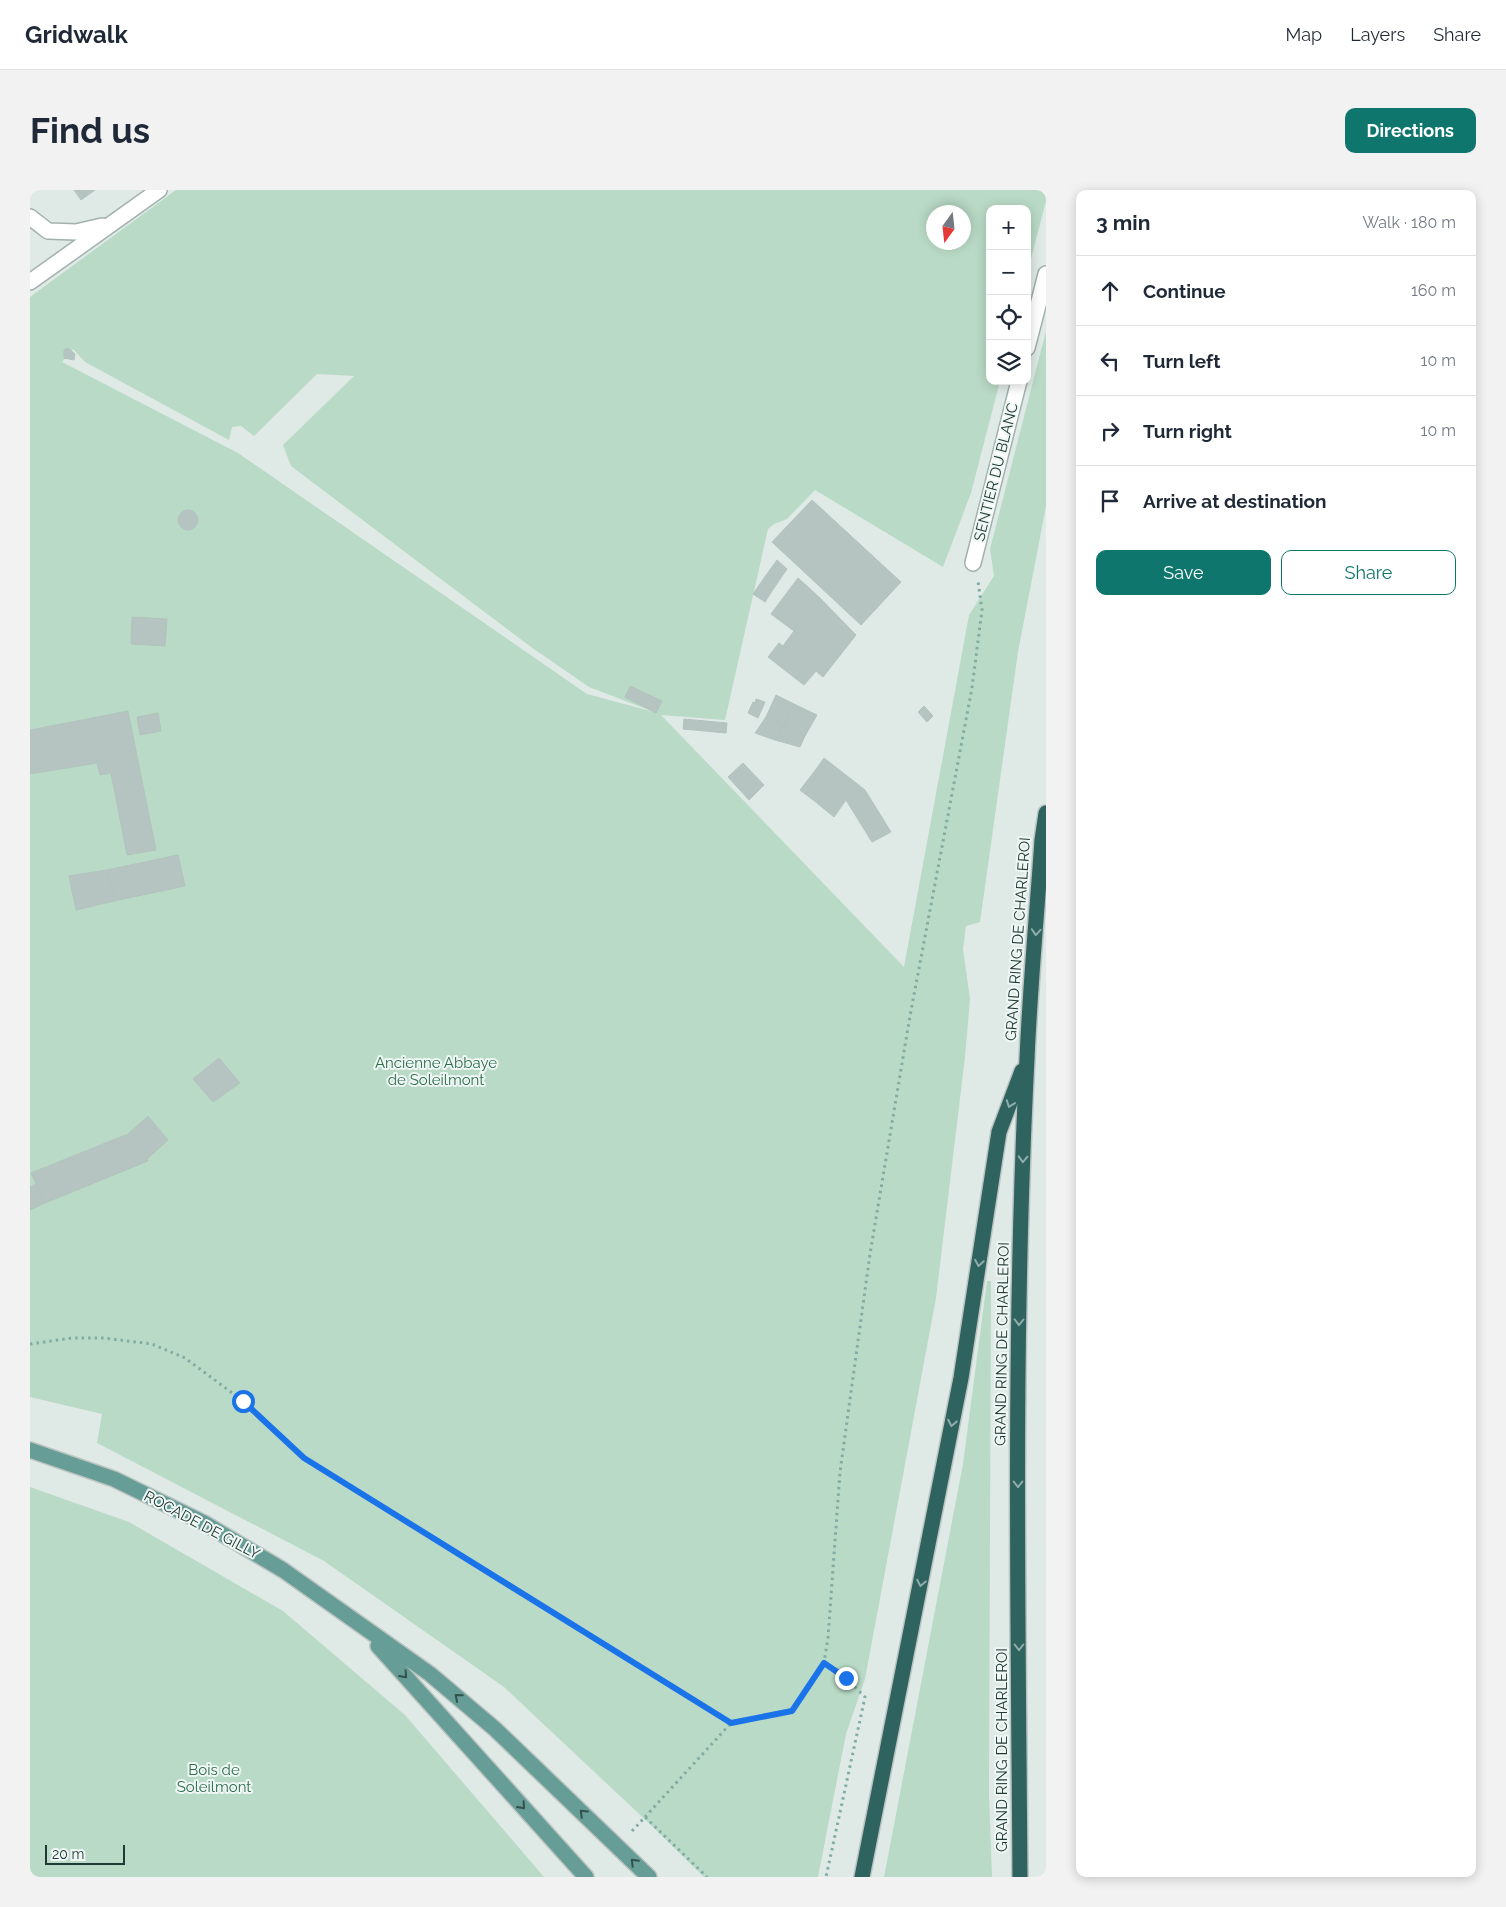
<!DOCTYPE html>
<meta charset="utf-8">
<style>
body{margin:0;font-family:Raleway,sans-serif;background:#f2f2f3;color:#1f2937}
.controls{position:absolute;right:15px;top:15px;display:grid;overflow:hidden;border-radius:10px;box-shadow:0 2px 12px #0003}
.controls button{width:45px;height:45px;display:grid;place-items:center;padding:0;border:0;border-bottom:1px solid #e0e1e3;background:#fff;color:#1f2937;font:25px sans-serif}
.compass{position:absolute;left:896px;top:15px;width:45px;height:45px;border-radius:50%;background:#fff;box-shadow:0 2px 12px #0003;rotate:195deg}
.scale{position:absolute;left:15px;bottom:12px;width:80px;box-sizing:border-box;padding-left:5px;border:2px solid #213935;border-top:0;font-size:14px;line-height:18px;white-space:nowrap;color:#213935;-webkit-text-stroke:4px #eff7f4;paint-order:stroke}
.stop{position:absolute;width:15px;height:15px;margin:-11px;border:4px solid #1a73e8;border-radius:50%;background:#fff}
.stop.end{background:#1a73e8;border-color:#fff;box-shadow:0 1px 5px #0008}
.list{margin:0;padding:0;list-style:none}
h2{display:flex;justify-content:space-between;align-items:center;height:65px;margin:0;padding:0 20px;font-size:21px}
h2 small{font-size:16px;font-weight:400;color:#747a83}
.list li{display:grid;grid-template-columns:32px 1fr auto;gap:15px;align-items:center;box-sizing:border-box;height:70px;padding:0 20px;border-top:1px solid #e0e1e3}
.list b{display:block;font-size:19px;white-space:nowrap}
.list em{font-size:16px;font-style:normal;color:#747a83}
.actions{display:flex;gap:10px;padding:15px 20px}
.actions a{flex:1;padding:11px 0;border:1px solid #0f766e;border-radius:10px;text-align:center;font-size:18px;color:#0f766e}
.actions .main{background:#0f766e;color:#fff}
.icon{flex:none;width:28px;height:28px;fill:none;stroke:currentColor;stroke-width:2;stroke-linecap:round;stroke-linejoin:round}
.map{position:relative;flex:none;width:1016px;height:1687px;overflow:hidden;border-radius:10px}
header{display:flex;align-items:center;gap:30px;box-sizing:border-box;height:70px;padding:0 25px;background:#fff;border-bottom:1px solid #e0e1e3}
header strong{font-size:24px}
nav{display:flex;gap:28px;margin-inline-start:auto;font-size:18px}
.intro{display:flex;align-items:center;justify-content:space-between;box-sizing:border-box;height:120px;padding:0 30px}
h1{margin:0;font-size:35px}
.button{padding:12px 22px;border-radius:10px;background:#0f766e;color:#fff;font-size:18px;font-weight:700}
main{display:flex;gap:30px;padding:0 30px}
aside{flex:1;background:#fff;border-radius:10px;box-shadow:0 2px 12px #0003}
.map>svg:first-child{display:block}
.green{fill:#b9dac6;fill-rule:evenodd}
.building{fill:#b5c4c0;stroke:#b2c3be}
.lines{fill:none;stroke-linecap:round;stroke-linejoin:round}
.minor-casing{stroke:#a2b1ad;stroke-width:18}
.major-casing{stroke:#bcc4c2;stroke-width:18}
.highway-casing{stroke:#bcc4c2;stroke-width:18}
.path{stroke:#81aca4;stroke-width:3;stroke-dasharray:2.5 4;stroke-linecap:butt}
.minor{stroke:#fff;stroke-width:15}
.major{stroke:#669d96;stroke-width:15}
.highway{stroke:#2f635f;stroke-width:15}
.oneway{stroke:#8fadaa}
.oneway2{stroke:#32524d}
.route{stroke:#1a73e8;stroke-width:6}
.labels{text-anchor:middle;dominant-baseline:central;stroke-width:4;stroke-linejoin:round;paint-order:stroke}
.street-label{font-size:15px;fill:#213935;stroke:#eff7f4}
.park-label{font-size:15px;fill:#2e6d4e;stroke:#eff7f4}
</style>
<header>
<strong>Gridwalk</strong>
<nav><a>Map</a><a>Layers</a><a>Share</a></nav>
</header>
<div class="intro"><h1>Find us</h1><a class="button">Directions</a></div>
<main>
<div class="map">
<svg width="1016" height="1687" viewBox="0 0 1016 1687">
<rect width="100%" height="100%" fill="#dfeae6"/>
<g class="green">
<path d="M146,0H1016V11L997,84V19H960V191H970L941,303L913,377L785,300L757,329L744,334L738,339L695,530L631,525L874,777L939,425L964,386L960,359L1016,141V316L988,462L950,732L936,736L933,759L940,809L935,867L906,1108L835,1489L816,1544L788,1687H674L624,1638L474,1497L294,1371L67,1253L72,1224L0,1207V107ZM904,22H934V52H904ZM43,159L55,172L199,250L202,237L211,236L224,246L287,184L324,186L253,255L261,276L501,457L559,497L624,522L557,504L208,263L32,172Z"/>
<path d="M957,1091H961L959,1604L962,1687H854L933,1274Z"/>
<path d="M0,1297L99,1332L253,1421L375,1525L514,1687H0Z"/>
</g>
<g class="building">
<path d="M44,0H65L51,10Z"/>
<path d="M38,158L45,164L44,170L34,168V160Z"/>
<path d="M782,310L871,392L831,435L742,352Z"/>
<circle cx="158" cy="330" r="10"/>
<path d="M747,370L757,379L742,401L732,391Z"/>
<path d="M768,388L790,408L826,445L793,487L786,481L774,495L738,467L749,453L753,456L764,441L741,424Z"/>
<path d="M732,391L742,401L735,412L723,404Z"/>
<path d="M102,427L137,429L135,456L101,454Z"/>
<path d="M600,496L632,511L626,523L595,507Z"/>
<path d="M746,505L764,514L754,536L736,527Z"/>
<path d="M726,509L735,512L728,528L718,523L723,512L725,513Z"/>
<path d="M764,514L787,525L775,546L754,536Z"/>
<path d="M894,516L903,526L897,532L888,522Z"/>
<path d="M98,521L126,660L97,665L81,583L70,585L67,573L0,584V540Z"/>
<path d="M128,523L131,541L110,545L107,527Z"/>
<path d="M736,527L754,536L745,550L725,543Z"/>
<path d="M654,529L697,533L696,543L653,539Z"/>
<path d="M754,536L775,546L770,557L745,550Z"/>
<path d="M794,568L835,600L861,642L842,652L816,610L804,627L787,613L800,594L784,582Z"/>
<path d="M713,573L734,595L719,610L698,587Z"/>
<path d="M784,582L800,594L787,613L770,600Z"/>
<path d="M148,665L155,696L84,711L77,680Z"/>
<path d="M77,680L84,711L46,720L39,686Z"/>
<path d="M189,868L210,893L183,912L163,889Z"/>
<path d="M118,926L138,950L117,969L118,971L15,1013L1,983L98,944Z"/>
<path d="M6,994L15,1013L0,1020V997Z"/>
</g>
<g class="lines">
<defs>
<g id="minor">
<path d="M0,27L18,41L46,42L72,36"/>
<path d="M0,92L129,0"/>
<path d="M997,158L1016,84"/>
<path d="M943,373L989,191"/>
</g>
<g id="major">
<path d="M0,1260L84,1289L174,1333L253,1380L400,1484L465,1539L619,1687"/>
<path d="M348,1456L556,1687"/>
</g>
<g id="highway">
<path d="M832,1687L931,1188L969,942L992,881"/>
<path d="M990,1687C988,1414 983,1141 997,869C1000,796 1007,723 1012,650L1016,623"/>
</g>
</defs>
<use href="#minor" class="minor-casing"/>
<use href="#major" class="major-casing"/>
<use href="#highway" class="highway-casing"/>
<g class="path">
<path d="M0,1154L42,1148H73L122,1154L155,1168L213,1211L274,1268L701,1533L763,1521L794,1473L798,1448L810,1282L840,1064L880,826L942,498L952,420L948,391"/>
<path d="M794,1473L816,1488L835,1507L796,1687"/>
<path d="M615,1627L701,1533"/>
<path d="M602,1641L615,1627L677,1687"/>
</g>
<use href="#minor" class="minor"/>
<use href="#major" class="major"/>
<use href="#highway" class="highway"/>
</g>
<defs><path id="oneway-chevron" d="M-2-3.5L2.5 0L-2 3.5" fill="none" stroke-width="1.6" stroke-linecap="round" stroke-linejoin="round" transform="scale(1.25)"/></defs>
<g class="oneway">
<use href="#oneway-chevron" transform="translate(1006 742) rotate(94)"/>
<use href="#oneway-chevron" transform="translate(980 914) rotate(110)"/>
<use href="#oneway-chevron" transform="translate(993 969) rotate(92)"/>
<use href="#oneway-chevron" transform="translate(949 1073) rotate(99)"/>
<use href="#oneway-chevron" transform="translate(989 1132) rotate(91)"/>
<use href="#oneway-chevron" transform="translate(922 1233) rotate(101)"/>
<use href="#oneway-chevron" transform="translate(988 1294) rotate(90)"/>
<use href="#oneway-chevron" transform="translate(891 1393) rotate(101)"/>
<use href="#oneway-chevron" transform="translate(989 1457) rotate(90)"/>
</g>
<g class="oneway2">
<use href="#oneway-chevron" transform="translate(374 1485) rotate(48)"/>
<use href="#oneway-chevron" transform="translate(428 1507) rotate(-140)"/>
<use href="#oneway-chevron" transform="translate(492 1616) rotate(48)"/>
<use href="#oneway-chevron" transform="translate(553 1623) rotate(-136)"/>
<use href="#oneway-chevron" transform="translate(604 1672) rotate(-135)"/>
</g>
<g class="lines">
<path class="route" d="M213,1211L274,1268L701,1533L762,1521L794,1473L816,1488"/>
</g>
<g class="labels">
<g class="street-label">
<text transform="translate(966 282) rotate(-76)">SENTIER DU BLANC</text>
<text transform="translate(988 749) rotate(-86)">GRAND RING DE CHARLEROI</text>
<text transform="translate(972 1154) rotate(-89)">GRAND RING DE CHARLEROI</text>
<text transform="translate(172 1335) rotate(28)">ROCADE DE GILLY</text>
<text transform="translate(972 1560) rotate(-90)">GRAND RING DE CHARLEROI</text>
</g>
<g class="park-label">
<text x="406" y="873">Ancienne Abbaye<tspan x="406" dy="17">de Soleilmont</tspan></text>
<text x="184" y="1580">Bois de<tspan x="184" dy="17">Soleilmont</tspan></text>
</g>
</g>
</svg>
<div class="controls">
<button>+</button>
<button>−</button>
<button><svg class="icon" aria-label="locate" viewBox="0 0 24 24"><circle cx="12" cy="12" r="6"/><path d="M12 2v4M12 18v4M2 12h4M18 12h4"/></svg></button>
<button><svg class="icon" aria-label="layers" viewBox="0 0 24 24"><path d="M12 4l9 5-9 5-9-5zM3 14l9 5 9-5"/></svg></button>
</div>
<svg class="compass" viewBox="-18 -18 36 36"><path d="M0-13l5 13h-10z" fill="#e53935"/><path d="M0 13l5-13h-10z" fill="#747a83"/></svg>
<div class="scale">20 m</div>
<div class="stop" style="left:213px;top:1211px"></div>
<div class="stop end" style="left:816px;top:1488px"></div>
</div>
<aside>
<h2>3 min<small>Walk · 180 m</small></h2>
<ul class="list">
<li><svg class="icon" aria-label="ahead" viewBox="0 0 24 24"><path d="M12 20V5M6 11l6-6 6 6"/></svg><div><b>Continue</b></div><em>160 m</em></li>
<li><svg class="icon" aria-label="left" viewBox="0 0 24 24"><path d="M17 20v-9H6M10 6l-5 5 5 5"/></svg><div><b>Turn left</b></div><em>10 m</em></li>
<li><svg class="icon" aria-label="right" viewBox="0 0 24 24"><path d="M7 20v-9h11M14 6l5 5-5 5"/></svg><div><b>Turn right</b></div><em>10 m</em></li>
<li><svg class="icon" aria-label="arrive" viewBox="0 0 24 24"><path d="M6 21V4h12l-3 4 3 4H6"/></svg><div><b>Arrive at destination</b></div></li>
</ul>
<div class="actions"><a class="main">Save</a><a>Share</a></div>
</aside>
</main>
